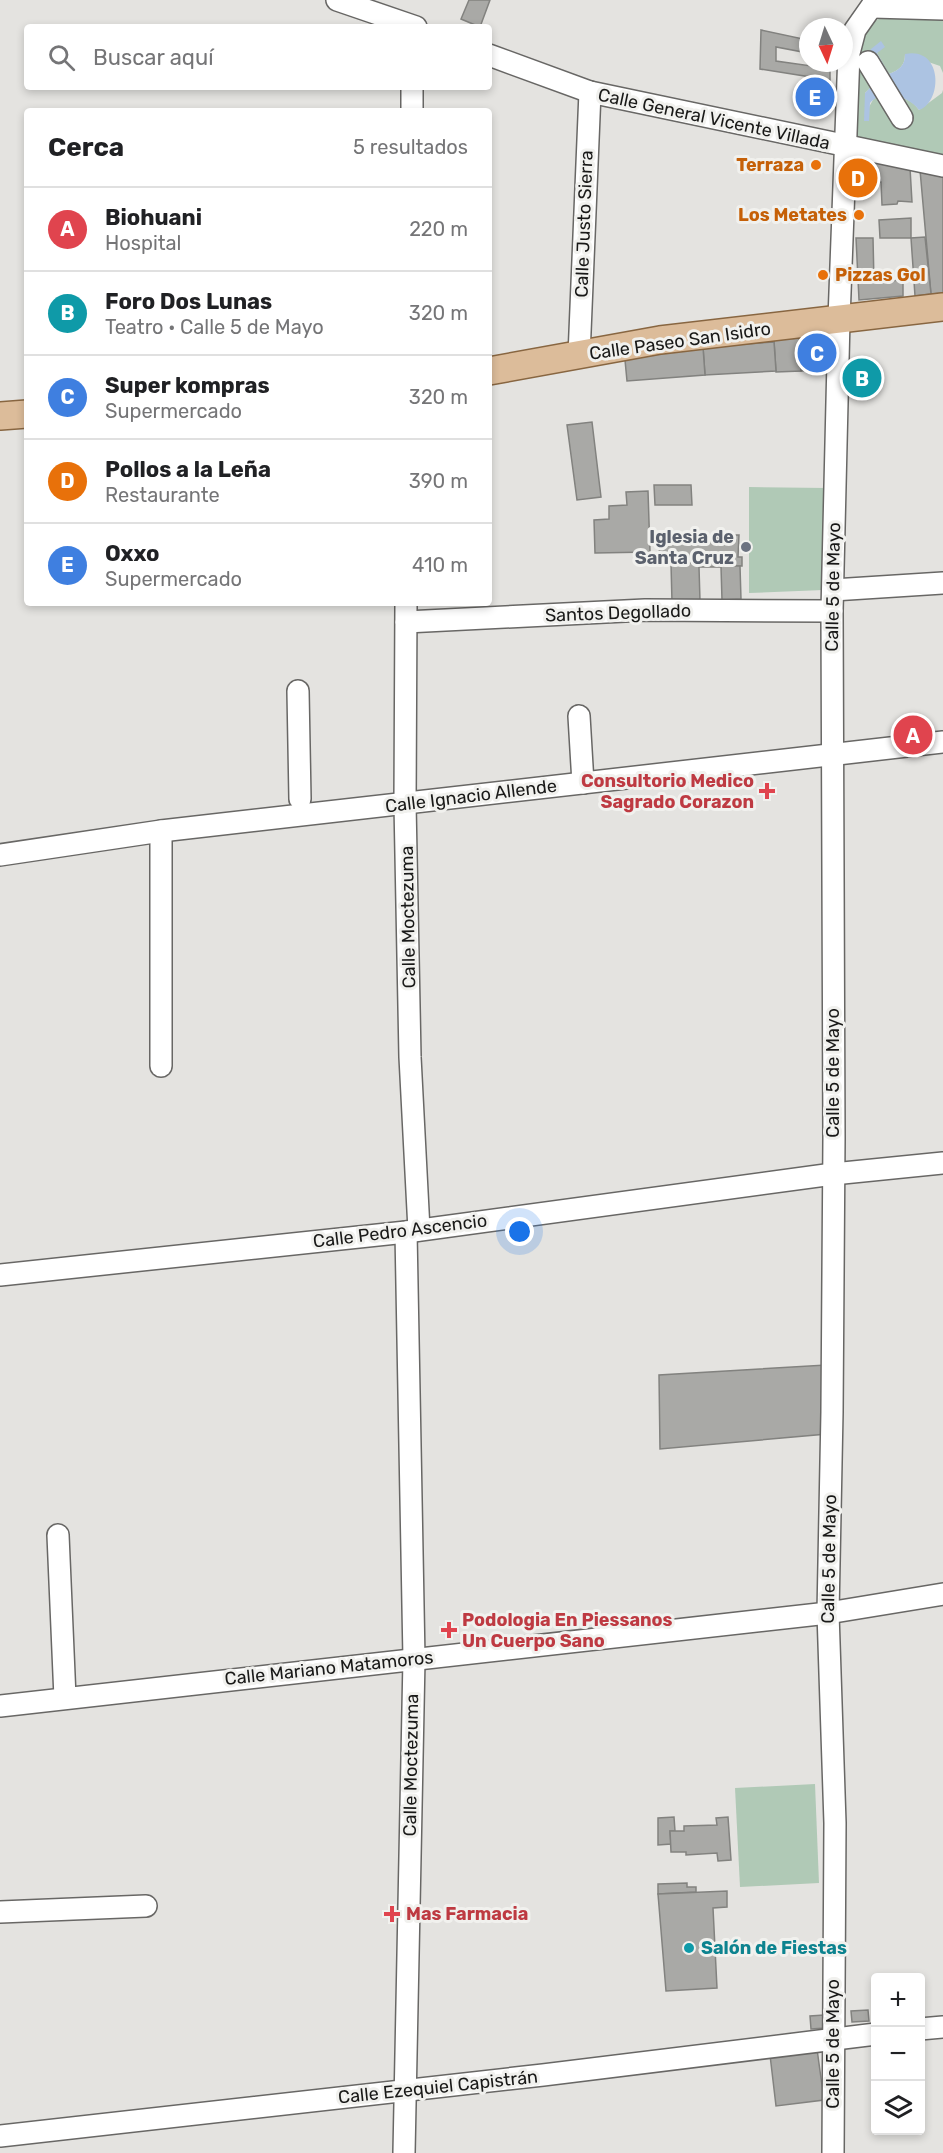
<!DOCTYPE html>
<html lang="es">
<meta charset="utf-8">
<style>
body{margin:0;font-family:Rubik,sans-serif;background:#f6f6f6;color:#202124}
.controls{position:absolute;right:18px;bottom:18px;display:grid;overflow:hidden;border-radius:6px;box-shadow:0 3px 9px #0003}
.controls button{width:54px;height:54px;display:grid;place-items:center;padding:0;border:0;border-bottom:2px solid #e0e0e0;background:#fff;color:#202124;font:30px sans-serif}
.compass{position:absolute;left:799px;top:18px;width:54px;height:54px;border-radius:50%;background:#fff;box-shadow:0 3px 9px #0003;rotate:176deg}
.you{position:absolute;left:520px;top:1232px;width:21px;height:21px;margin:-15px;border:4px solid #fff;border-radius:50%;background:#1a73e8;box-shadow:0 0 0 9px #1a73e833}
.badge{display:grid;place-items:center;width:39px;height:39px;border-radius:50%;background:#db2777;color:#fff;font-size:20px;font-weight:700}
.pin{position:absolute;translate:-50% -50%;border:3px solid #fff;box-shadow:0 2px 6px #0006}
.list{margin:0;padding:0;list-style:none}
h2{display:flex;justify-content:space-between;align-items:center;height:78px;margin:0;padding:0 24px;font-size:26px}
h2 small{font-size:20px;font-weight:400;color:#757577}
.list li{display:grid;grid-template-columns:39px 1fr auto;gap:18px;align-items:center;box-sizing:border-box;height:84px;padding:0 24px;border-top:2px solid #e0e0e0}
.list b{display:block;font-size:22px;white-space:nowrap}
.list p{margin:0;font-size:20px;white-space:nowrap;color:#757577}
.list em{font-size:20px;font-style:normal;color:#757577}
.icon{flex:none;width:33px;height:33px;fill:none;stroke:currentColor;stroke-width:2;stroke-linecap:round;stroke-linejoin:round}
.map{position:relative;flex:none;width:943px;height:2153px;overflow:hidden}
.search{position:absolute;background:#fff;box-shadow:0 3px 9px #0003;left:24px;top:24px;width:468px;height:66px;display:flex;align-items:center;gap:15px;box-sizing:border-box;padding:0 21px;border-radius:6px;color:#757577;font-size:22px}
.panel{position:absolute;background:#fff;box-shadow:0 3px 9px #0003;left:24px;top:108px;width:468px;height:498px;border-radius:6px}
.map>svg:first-child{display:block}
.green{fill:#b0c9b6}
.water{fill:#acc3e2}
.building{fill:#a9a9a6;stroke:#82827f;stroke-width:1.5}
.lines{fill:none;stroke-linecap:round;stroke-linejoin:round}
.minor-casing{stroke:#686765;stroke-width:24}
.major-casing{stroke:#886641;stroke-width:30}
.minor{stroke:#fff;stroke-width:21}
.major{stroke:#dcbc9a;stroke-width:27}
.food-dot{fill:#e8710a;stroke:#f1f1ee;stroke-width:2}
.worship-dot{fill:#6b7280;stroke:#f1f1ee;stroke-width:2}
.health-dot{fill:#e0444e;stroke:#f1f1ee;stroke-width:2}
.culture-dot{fill:#0f9aa8;stroke:#f1f1ee;stroke-width:2}
.labels{text-anchor:middle;dominant-baseline:central;stroke-width:6;stroke-linejoin:round;paint-order:stroke}
.street-label{font-size:18px;fill:#191918;stroke:#f1f1ee}
.food-label{font-size:18px;font-weight:bold;fill:#c56008;stroke:#f1f1ee;text-anchor:end}
.worship-label{font-size:18px;font-weight:bold;fill:#5b616d;stroke:#f1f1ee;text-anchor:end}
.health-label{font-size:18px;font-weight:bold;fill:#be3a42;stroke:#f1f1ee;text-anchor:start}
.culture-label{font-size:18px;font-weight:bold;fill:#0d838f;stroke:#f1f1ee;text-anchor:start}
</style>
<div class="map">
<svg width="943" height="2153" viewBox="0 0 943 2153">
<rect width="100%" height="100%" fill="#e4e3e0"/>
<g class="green">
<path d="M885,16H943V73L940,66L905,54C905,66 899,70 889,74L877,53L871,49L881,78L865,93L869,107L874,98C891,94 909,95 919,110L942,93L943,90V168L854,153L856,52L869,24Z"/>
<path d="M749,487L827,488L823,590L749,593Z"/>
<path d="M815,1784L819,1883L740,1887L735,1788Z"/>
</g>
<path class="water" d="M881,41L885,47L877,53L889,74C899,70 905,66 905,54C943,46 943,102 919,110C909,96 882,89 870,103L869,121H864L865,93L880,78L869,53L871,49Z"/>
<g class="building">
<path d="M469,0H490L480,27L461,19Z"/>
<path d="M761,30L808,40V53L776,47V61L811,66V63H830V80L760,69Z"/>
<path d="M858,159L910,168L912,202L898,201L897,204L882,205L881,182H877V176L859,175Z"/>
<path d="M920,170L943,175V293L931,294Z"/>
<path d="M911,218V238H880L879,220Z"/>
<path d="M925,237L931,294L915,296L911,238Z"/>
<path d="M856,238H873L874,282L903,280V296L859,300Z"/>
<path d="M834,334V369L801,371L799,338Z"/>
<path d="M799,338L801,371L776,372L774,340Z"/>
<path d="M774,342L776,371L705,375L703,347Z"/>
<path d="M703,347L705,375L627,381L625,360L664,350Z"/>
<path d="M592,422L601,497L577,500L567,425Z"/>
<path d="M654,485H691L692,505H655Z"/>
<path d="M648,491L650,552L595,553L594,520L609,519V506L627,505L626,492Z"/>
<path d="M734,535H739L738,557H742V566H734V561L660,564L659,541L734,537Z"/>
<path d="M734,561V566H740L741,599L722,600L721,567H699L700,601L672,602L671,564Z"/>
<path d="M826,1365L827,1434L660,1449L659,1375Z"/>
<path d="M674,1817L675,1831H670L671,1844L658,1845V1818Z"/>
<path d="M728,1817L731,1860L718,1861L717,1853L686,1855V1852H671L670,1831H684V1826L717,1825L716,1818Z"/>
<path d="M687,1883V1887H696V1892L658,1894V1884Z"/>
<path d="M727,1891V1907L713,1908L717,1988L666,1991L658,1894Z"/>
<path d="M868,2010L869,2021L852,2022L851,2011Z"/>
<path d="M824,2015L825,2028L811,2029L810,2016Z"/>
<path d="M817,2049L824,2100L776,2106L770,2055Z"/>
</g>
<g class="lines">
<defs>
<g id="minor">
<path d="M337,0L416,27"/>
<path d="M873,7L943,9"/>
<path d="M489,55L590,92L943,166"/>
<path d="M868,62L902,118"/>
<path d="M412,87V111"/>
<path d="M579,356L590,92"/>
<path d="M833,590L943,583"/>
<path d="M406,603L405,804L410,1057L419,1230"/>
<path d="M406,622L645,610L832,611"/>
<path d="M298,691L300,799"/>
<path d="M579,716L583,783"/>
<path d="M161,831V1066"/>
<path d="M0,855L161,831L943,742"/>
<path d="M0,1275L406,1232L833,1174L943,1163"/>
<path d="M58,1535L65,1698"/>
<path d="M0,1706L828,1613L943,1594"/>
<path d="M0,1912L146,1906"/>
<path d="M920,2029L943,2027"/>
<path d="M0,2136L543,2075L876,2034"/>
<path d="M404,2153L414,1659L406,1232"/>
<path d="M833,2153L835,1823L828,1613L832,1412L834,1138L832,611L839,319L849,53L855,30L876,0"/>
</g>
<g id="major">
<path d="M489,371L660,340L943,307"/>
<path d="M0,416L27,414"/>
</g>
</defs>
<use href="#minor" class="minor-casing"/>
<use href="#major" class="major-casing"/>
<use href="#minor" class="minor"/>
<use href="#major" class="major"/>
</g>
<g class="food-dot">
<circle cx="816" cy="165" r="6"/>
<circle cx="859" cy="215" r="6"/>
<circle cx="823" cy="275" r="6"/>
</g>
<circle class="worship-dot" cx="746" cy="547" r="6"/>
<g class="health-dot">
<path d="M764 782h6v6h6v6h-6v6h-6v-6h-6v-6h6z"/>
<path d="M446 1621h6v6h6v6h-6v6h-6v-6h-6v-6h6z"/>
<path d="M389 1905h6v6h6v6h-6v6h-6v-6h-6v-6h6z"/>
</g>
<circle class="culture-dot" cx="689" cy="1948" r="6"/>
<g class="labels">
<g class="street-label">
<text transform="translate(714 119) rotate(12)">Calle General Vicente Villada</text>
<text transform="translate(584 224) rotate(-88)">Calle Justo Sierra</text>
<text transform="translate(680 341) rotate(-8)">Calle Paseo San Isidro</text>
<text transform="translate(833 587) rotate(-89)">Calle 5 de Mayo</text>
<text transform="translate(618 613) rotate(-2)">Santos Degollado</text>
<text transform="translate(471 796) rotate(-7)">Calle Ignacio Allende</text>
<text transform="translate(408 917) rotate(-91)">Calle Moctezuma</text>
<text transform="translate(833 1073) rotate(-90)">Calle 5 de Mayo</text>
<text transform="translate(400 1231) rotate(-7)">Calle Pedro Ascencio</text>
<text transform="translate(829 1559) rotate(-89)">Calle 5 de Mayo</text>
<text transform="translate(329 1668) rotate(-6)">Calle Mariano Matamoros</text>
<text transform="translate(411 1765) rotate(-89)">Calle Moctezuma</text>
<text transform="translate(833 2044) rotate(-90)">Calle 5 de Mayo</text>
<text transform="translate(438 2087) rotate(-6)">Calle Ezequiel Capistrán</text>
</g>
<g class="food-label">
<text x="804" y="165">Terraza</text>
<text x="847" y="215">Los Metates</text>
<text x="835" y="275" text-anchor="start">Pizzas Gol</text>
</g>
<g class="worship-label">
<text x="734" y="537">Iglesia de<tspan x="734" dy="21">Santa Cruz</tspan></text>
</g>
<g class="health-label">
<text x="754" y="781" text-anchor="end">Consultorio Medico<tspan x="754" dy="21">Sagrado Corazon</tspan></text>
<text x="462" y="1620">Podologia En Piessanos<tspan x="462" dy="21">Un Cuerpo Sano</tspan></text>
<text x="406" y="1914">Mas Farmacia</text>
</g>
<g class="culture-label">
<text x="701" y="1948">Salón de Fiestas</text>
</g>
</g>
</svg>
<div class="controls">
<button>+</button>
<button>−</button>
<button><svg class="icon" aria-label="layers" viewBox="0 0 24 24"><path d="M12 4l9 5-9 5-9-5zM3 14l9 5 9-5"/></svg></button>
</div>
<svg class="compass" viewBox="-18 -18 36 36"><path d="M0-13l5 13h-10z" fill="#e53935"/><path d="M0 13l5-13h-10z" fill="#757577"/></svg>
<div class="you"></div>
<div class="pin badge" style="left:913px;top:735px;background:#e0444e">A</div>
<div class="pin badge" style="left:862px;top:378px;background:#0f9aa8">B</div>
<div class="pin badge" style="left:817px;top:353px;background:#3f7fe0">C</div>
<div class="pin badge" style="left:858px;top:178px;background:#e8710a">D</div>
<div class="pin badge" style="left:815px;top:97px;background:#3f7fe0">E</div>
<div class="search"><svg class="icon" aria-label="search" viewBox="0 0 24 24"><circle cx="10" cy="10" r="6"/><path d="M15 15l6 6"/></svg>Buscar aquí</div>
<section class="panel">
<h2>Cerca<small>5 resultados</small></h2>
<ul class="list">
<li><span class="badge" style="background:#e0444e">A</span><div><b>Biohuani</b><p>Hospital</p></div><em>220 m</em></li>
<li><span class="badge" style="background:#0f9aa8">B</span><div><b>Foro Dos Lunas</b><p>Teatro · Calle 5 de Mayo</p></div><em>320 m</em></li>
<li><span class="badge" style="background:#3f7fe0">C</span><div><b>Super kompras</b><p>Supermercado</p></div><em>320 m</em></li>
<li><span class="badge" style="background:#e8710a">D</span><div><b>Pollos a la Leña</b><p>Restaurante</p></div><em>390 m</em></li>
<li><span class="badge" style="background:#3f7fe0">E</span><div><b>Oxxo</b><p>Supermercado</p></div><em>410 m</em></li>
</ul>
</section>
</div>
